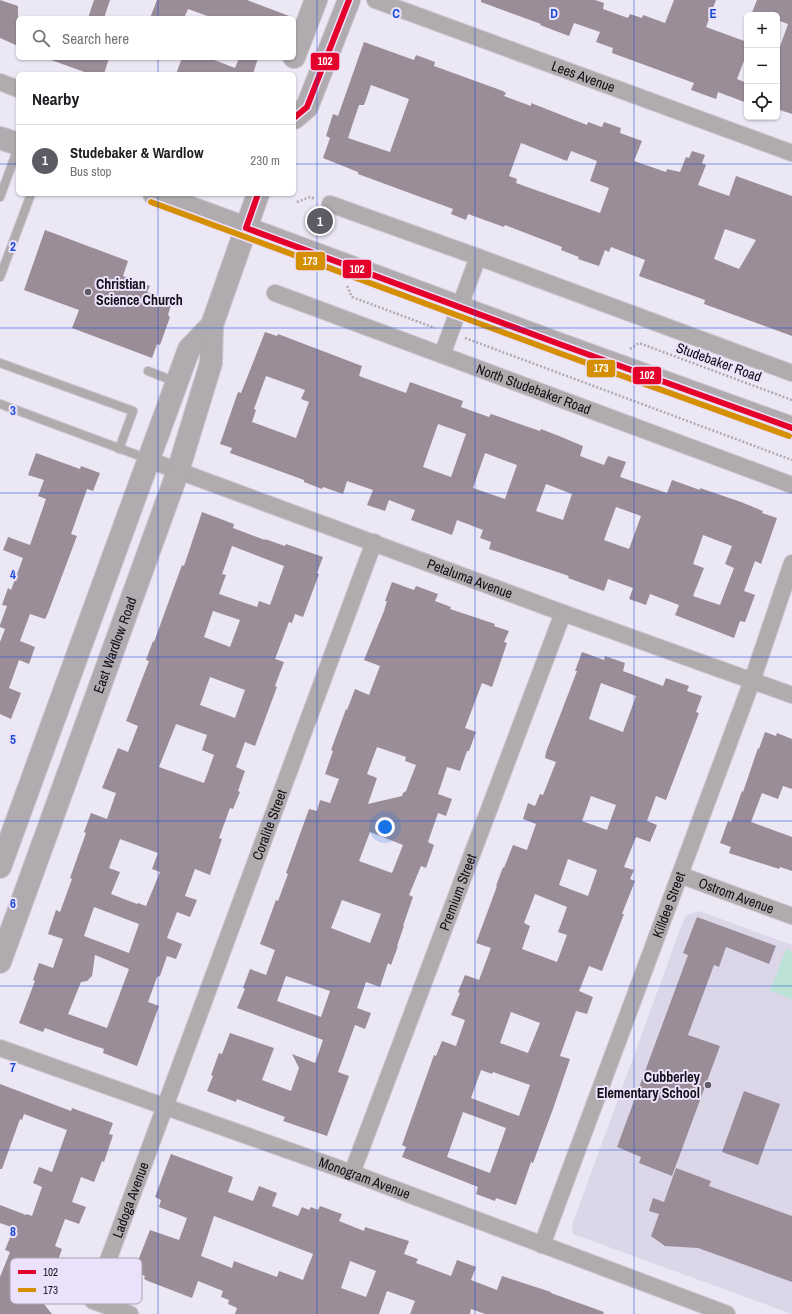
<!DOCTYPE html>
<meta charset="utf-8">
<style>
body{margin:0;font-family:"Archivo Narrow",sans-serif;background:#f6f6f6;color:#202124}
.controls{position:absolute;right:12px;top:12px;display:grid;overflow:hidden;border-radius:6px;box-shadow:0 1px 3px #0004}
.controls button{width:36px;height:36px;display:grid;place-items:center;padding:0;border:0;border-bottom:1px solid #e0e0e0;background:#fff;color:#202124;font:20px sans-serif}
.you{position:absolute;left:385px;top:827px;width:14px;height:14px;margin:-10px;border:3px solid #fff;border-radius:50%;background:#1a73e8;box-shadow:0 0 0 6px #1a73e833}
.badge{display:grid;place-items:center;width:26px;height:26px;border-radius:50%;background:#5e5b64;color:#fff;font-size:13px;font-weight:700}
.pin{position:absolute;translate:-50% -50%;border:2px solid #fff;box-shadow:0 1px 4px #0006}
.list{margin:0;padding:0;list-style:none}
h2{display:flex;justify-content:space-between;align-items:center;height:52px;margin:0;padding:0 16px;font-size:17px}
h2 small{font-size:13px;font-weight:400;color:#757577}
.list li{display:grid;grid-template-columns:26px 1fr auto;gap:12px;align-items:center;box-sizing:border-box;height:72px;padding:0 16px;border-top:1px solid #e0e0e0}
.list b{display:block;font-size:15px;white-space:nowrap}
.list p{margin:0;font-size:13px;white-space:nowrap;color:#757577}
.list em{font-size:13px;font-style:normal;color:#757577}
.icon{flex:none;width:22px;height:22px;fill:none;stroke:currentColor;stroke-width:2;stroke-linecap:round;stroke-linejoin:round}
.map{position:relative;flex:none;width:792px;height:1314px;overflow:hidden}
.search{position:absolute;background:#fff;box-shadow:0 1px 3px #0004;left:16px;top:16px;width:280px;height:44px;display:flex;align-items:center;gap:10px;box-sizing:border-box;padding:0 14px;border-radius:6px;color:#757577;font-size:15px}
.panel{position:absolute;background:#fff;box-shadow:0 1px 3px #0004;left:16px;top:72px;width:280px;height:124px;border-radius:6px}
.map>svg:first-child{display:block}
.education{fill:#dbd7e8}
.green{fill:#bce2d6}
.building{fill:#9b8d98;fill-rule:evenodd}
.lines{fill:none;stroke-linecap:round;stroke-linejoin:round}
.lane-casing{stroke:#cac5d0;stroke-width:10}
.street-casing{stroke:#cac5d0;stroke-width:18}
.secondary-casing{stroke:#cac5d0;stroke-width:24}
.path{stroke:#adaaae;stroke-width:2.5;stroke-dasharray:2 2;stroke-linecap:butt}
.lane{stroke:#b0acad;stroke-width:8}
.street{stroke:#b0acad;stroke-width:16}
.secondary{stroke:#b0abae;stroke-width:22}
.bus-1-casing{stroke:#ebe1fa;stroke-width:9}
.bus-2-casing{stroke:#ebe1fa;stroke-width:9}
.bus-1{stroke:#e4002b;stroke-width:6}
.bus-2{stroke:#d58f03;stroke-width:6}
.grid{fill:none;stroke:#1d4ed8;stroke-width:1;stroke-opacity:0.55}
.poi-dot{fill:#5e5b64;stroke:#ebe1fa;stroke-width:1.5}
.labels{text-anchor:middle;dominant-baseline:central;stroke-width:4;stroke-linejoin:round;paint-order:stroke}
.street-label{font-size:14px;fill:#120f17;stroke:#ebe1fa}
.poi-label{font-size:14px;font-weight:bold;fill:#120f17;stroke:#ebe1fa;text-anchor:start}
.key{fill:#ebe1fa;stroke:#aaa2b6;stroke-width:1}
.key-label{font-size:11px;fill:#120f17}
.grid-label{font-size:13px;text-anchor:middle;font-weight:bold;fill:#1d4ed8;stroke:#ebe1fa;stroke-width:4;stroke-linejoin:round;paint-order:stroke}
.line-badge{stroke:#ebe1fa;stroke-width:1.5}
.badge-label{font-size:11px;text-anchor:middle;font-weight:bold;fill:#fff}
</style>
<div class="map">
<svg width="792" height="1314" viewBox="0 0 792 1314">
<rect width="100%" height="100%" fill="#ece7f4"/>
<path class="education" d="M699,911L792,945V1314L573,1234L572,1225L685,916Z"/>
<path class="green" d="M786,949L792,952V999L770,991Z"/>
<g class="building">
<path d="M0,0L18,6V46L0,38Z"/>
<path d="M94,0H110L104,18H88Z"/>
<path d="M157,0H247L292,17V18H213L188,9L184,18H150Z"/>
<path d="M481,0H595L604,3L603,9L628,18L630,14L642,18L643,15L665,23L674,0H716L706,27L747,42V53L737,79L747,83V103L718,92L716,99L691,90L694,83L612,53L613,48L596,42L600,32L574,23L569,36L540,25L541,24L481,2Z"/>
<path d="M757,0H792V114L777,109V55L788,24L777,20V15H751Z"/>
<path d="M364,42L414,60L416,55L435,62L434,66L503,91L506,93L504,96L531,106V103L587,125L588,122L602,127L604,122L621,128L620,133L642,141L634,161L666,172L667,169L680,172L686,157L689,158L692,151L705,155L702,163L706,165L698,185L729,196L736,176L792,196V336L704,304L705,300L639,276L645,260L611,247L609,252L605,250L599,266L578,259L579,257L561,250L562,247L505,225L504,227L468,214L466,220L451,214L453,209L358,174V172L323,158L330,138L326,136L333,114L338,116ZM371,85L409,99L390,152L348,138L359,105H364ZM521,143L567,161L571,151L597,161L590,181L609,188L600,213L516,183L517,179L509,176ZM725,229L756,240L739,269L714,259Z"/>
<path d="M51,58H109L104,74H90L51,60Z"/>
<path d="M182,58H209L235,68L239,58H258L253,74H176Z"/>
<path d="M45,230L128,261L123,276L150,286L147,292L172,302L168,315L170,317L160,345L157,344L152,358L72,328L79,310L24,290Z"/>
<path d="M265,332L277,336L278,334L362,366L359,376L406,393L410,382L463,401L461,407L489,417L491,414L540,431L541,429L559,436L583,446L580,456L604,465L608,456L626,462L620,477L649,487L667,493L672,480L700,490V488L741,502L763,511L762,513L777,518L761,564L755,561L744,591L755,595L745,622L740,621L734,638L675,615L679,605L650,594L646,605L629,599L633,588L608,579L604,591L568,578L569,576L489,549L491,542L480,538L483,530L457,520L452,535L411,520L415,510L389,500L385,511L367,505L373,490L347,481L343,494L323,487L322,489L304,482V480L230,453L232,448L220,444L238,392L241,393ZM266,376L305,390L301,399L309,402L296,438L252,422L256,410L254,409ZM438,424L466,434L451,477L423,467ZM485,453L517,465L505,499L473,488ZM546,484L572,494L563,520L536,511ZM616,507L641,516L629,549L604,540ZM703,535L732,546L725,564L734,568L720,605L693,596L704,568L693,564Z"/>
<path d="M36,453L80,469L81,466L100,473L93,491L87,489L71,534L77,536L48,613L45,619L30,614L20,641L35,647L29,664L19,660L9,688L21,693L11,719L0,714V642L5,629L0,627V625L7,606L2,605L8,588L11,590L23,558L3,550L8,537L30,545L46,499L38,496L44,480L28,475Z"/>
<path d="M202,512L234,524L233,528L265,540V539L285,546L286,544L323,557L317,573L319,574L303,617L295,614L292,623L289,622L275,659L284,662L275,686L277,687L255,746L245,742L236,767L245,771L238,791L240,792L233,809L230,808L219,838L222,839L210,875L195,869L185,896L197,900L190,917L177,912L167,938L182,944L176,959L167,956L160,976L157,977L148,1002L159,1006L137,1066L103,1053L104,1049L75,1039L45,1028L43,1032L19,1023L35,981L33,980L39,963L53,968L63,939L48,934L56,910L60,912L72,879L70,878L86,833L84,832L91,813L107,819L116,793L102,788L118,748L128,752L138,726L126,721L149,661L146,660L153,641L154,642L182,565L184,566ZM232,546L284,566L270,605L259,601L257,607L219,594L226,575L222,574ZM213,611L240,620L230,647L204,637ZM210,677L245,690L235,718L200,705ZM176,724L207,735L202,750L214,755L204,783L159,767ZM120,839L158,853L152,869L160,872L146,906L138,903L137,904L111,894L120,872L109,868ZM94,907L139,924L129,953L84,936ZM95,955L129,969L107,1028L68,1014L81,982L87,981L92,976Z"/>
<path d="M392,582L414,590L416,586L438,594L435,601L451,607L450,609L495,624L494,626L509,631L504,642L507,643L492,687L482,683L465,728L476,732L469,751H467L460,771L447,767L438,794L452,799L446,816L438,813L428,842L434,845L426,868L421,866L409,895L413,897L403,926H404L397,946H398L391,965L388,963L380,987L366,982L357,1008L371,1013L365,1029L355,1025L338,1072L349,1076L327,1136L283,1121L285,1117L237,1099L236,1102L207,1091L213,1076L211,1075L219,1053L222,1054L230,1033L274,1048L262,1080L291,1091L299,1068L292,1054L315,1063L323,1040L237,1008L245,989L243,988L250,969L266,975L275,950L260,944L276,900L278,901L288,874L286,873L309,809L317,811L320,800L330,803L339,779L325,774L333,751L331,750L346,709L347,710L355,689L369,695L380,666L364,660L384,611L387,601H385ZM377,747L406,757L405,761L416,765L406,791L403,793L402,796L368,804L377,778L367,774ZM370,832L403,845L392,873L359,861ZM342,900L381,914L370,943L331,928ZM286,976L330,991L321,1017L277,1001Z"/>
<path d="M582,652L604,660L605,656L625,663L623,671L663,686L666,678L689,686L687,691L702,696L696,712L699,713L666,800L656,796L647,821L657,825L650,842L636,837L624,867L634,870L630,879L635,881L622,914H624L602,971L589,966L579,991L593,997L587,1014L576,1011L560,1056L570,1059L553,1109L533,1163L531,1162L516,1205L496,1198L495,1201L476,1194L478,1187L402,1157L406,1147L402,1145L434,1055L436,1056L442,1041L456,1046L465,1020L451,1015L460,993L458,992L465,975L479,980L491,948L476,943L497,886H496L503,867L504,868L513,845L527,850L536,824L523,819L528,803L535,806L540,794L543,795L556,762L545,758L546,752L577,671H575ZM601,683L636,696L623,732L589,719ZM591,796L616,805L607,830L582,821ZM568,859L597,870L588,896L559,885ZM535,894L567,907L558,932L567,935L557,962L522,949L530,926L524,923ZM511,1012L540,1023L528,1053L500,1043ZM481,1070L492,1074L493,1072L530,1085L519,1116L471,1098ZM463,1112L506,1128L490,1173L447,1157Z"/>
<path d="M765,732L776,736L777,733L792,739V789L783,786L778,799L762,793L751,822L792,837V871L780,867L779,869L729,853L731,847L720,843L728,821L731,822L742,791L743,792L758,748L759,749Z"/>
<path d="M697,917L776,946L769,964L726,947L719,967L714,965L688,1035L720,1046L672,1176L639,1163L641,1157L617,1147L688,955L683,953Z"/>
<path d="M0,1084L71,1111L72,1108L113,1123L109,1134L113,1135L104,1162L102,1161L94,1182L81,1177L72,1202L86,1207L79,1224L65,1219L55,1246L62,1249L56,1266L46,1262L34,1292L52,1314H0V1277L10,1252L5,1250L14,1228L0,1223V1205L26,1215L27,1214L32,1216L42,1187L33,1183L39,1167L52,1172L67,1130L24,1114L22,1120L20,1119L2,1169H0Z"/>
<path d="M744,1091L780,1104L758,1165L722,1152Z"/>
<path d="M171,1154L233,1177L228,1192L253,1201L259,1186L277,1193L272,1206L298,1216L302,1207L309,1210L311,1207L318,1210L320,1206L342,1214L339,1221L364,1231L365,1227L409,1241L404,1254L418,1259L416,1263L451,1276L457,1260L476,1267L471,1280L497,1290L502,1276L551,1292V1293L604,1312L603,1314H485L471,1309L470,1314H410L415,1301L387,1291L379,1314H235L237,1308L228,1304L229,1300L221,1297L223,1291L198,1281L192,1298L148,1281L144,1279L145,1276L134,1271L150,1230L179,1240L187,1218L159,1207L161,1200L155,1197ZM214,1216L313,1254L303,1280L279,1271L277,1277L234,1261L232,1268L201,1256ZM350,1261L376,1271L366,1297L341,1288Z"/>
<path d="M676,1168L711,1181L709,1186L792,1216V1282L698,1248L665,1246L651,1236L659,1214L649,1211L653,1198L664,1202Z"/>
</g>
<g class="lines">
<defs>
<g id="lane">
<path d="M0,197L18,148"/>
<path d="M0,277L31,194"/>
<path d="M0,363L133,411L119,449"/>
<path d="M148,371L176,382"/>
<path d="M0,404L148,459"/>
</g>
<g id="street">
<path id="s1" d="M375,0L792,153"/>
<path d="M0,82L18,89"/>
<path d="M330,204L478,257L792,373"/>
<path id="s2" d="M275,293L792,485"/>
<path d="M442,355L478,257"/>
<path id="s3" d="M149,460L563,613L792,695"/>
<path id="s4" d="M680,875L792,916"/>
<path id="s5" d="M0,1048L352,1173L727,1314"/>
<path id="s6" d="M352,1173L563,613"/>
<path id="s7" d="M542,1245L752,681L792,563"/>
<path id="s8" d="M130,1314L93,1301L374,542"/>
</g>
<g id="secondary">
<path d="M294,57L316,0"/>
<path d="M294,118L307,107L349,0"/>
<path d="M0,138L18,144"/>
<path d="M154,194L562,345L792,428"/>
<path d="M0,867L189,349L212,325"/>
<path id="s9" d="M0,962L178,471L211,363L212,325L258,194"/>
</g>
</defs>
<use href="#lane" class="lane-casing"/>
<use href="#street" class="street-casing"/>
<use href="#secondary" class="secondary-casing"/>
<g class="path">
<path d="M297,202L310,197L315,199"/>
<path d="M347,286L352,297L435,328"/>
<path d="M465,338L792,460"/>
<path d="M630,349L639,343L792,400"/>
</g>
<use href="#lane" class="lane"/>
<use href="#street" class="street"/>
<use href="#secondary" class="secondary"/>
<defs>
<g id="bus-1">
<path d="M294,118L307,107L349,0"/>
<path d="M258,194L246,228L562,345L792,428"/>
</g>
<path id="bus-2" d="M151,202L559,353L789,436"/>
</defs>
<use href="#bus-1" class="bus-1-casing"/>
<use href="#bus-2" class="bus-2-casing"/>
<use href="#bus-1" class="bus-1"/>
<use href="#bus-2" class="bus-2"/>
</g>
<path class="grid" d="M158,0V18M317,0V1314M475,0V1314M634,0V1314M158,58V74M0,164H18M294,164H792M158,194V1314M0,328H792M0,493H792M0,657H792M0,821H792M0,986H792M0,1150H792"/>
<g class="poi-dot">
<circle cx="88" cy="292" r="4"/>
<circle cx="708" cy="1085" r="4"/>
</g>
<g class="labels">
<g class="street-label">
<text stroke="none"><textPath href="#s1" startOffset="222">Lees Avenue</textPath></text>
<text transform="translate(719 362) rotate(20)">Studebaker Road</text>
<text stroke="none"><textPath href="#s2" startOffset="276">North Studebaker Road</textPath></text>
<text stroke="none"><textPath href="#s3" startOffset="342">Petaluma Avenue</textPath></text>
<text stroke="none"><textPath href="#s9" startOffset="337">East Wardlow Road</textPath></text>
<text stroke="none"><textPath href="#s8" startOffset="547">Coralite Street</textPath></text>
<text stroke="none"><textPath href="#s6" startOffset="300">Premium Street</textPath></text>
<text stroke="none"><textPath href="#s4" startOffset="60">Ostrom Avenue</textPath></text>
<text stroke="none"><textPath href="#s7" startOffset="363">Killdee Street</textPath></text>
<text stroke="none"><textPath href="#s5" startOffset="387">Monogram Avenue</textPath></text>
<text stroke="none"><textPath href="#s8" startOffset="147">Ladoga Avenue</textPath></text>
</g>
<g class="poi-label">
<text x="96" y="284">Christian<tspan x="96" dy="16">Science Church</tspan></text>
<text x="700" y="1077" text-anchor="end">Cubberley<tspan x="700" dy="16">Elementary School</tspan></text>
</g>
</g>
<rect x="10" y="1258" width="132" height="46" rx="6" class="key"/>
<rect x="18" y="1270" width="18" height="4" fill="#e4002b"/>
<rect x="18" y="1288" width="18" height="4" fill="#d58f03"/>
<g class="key-label">
<text x="43" y="1276">102</text>
<text x="43" y="1294">173</text>
</g>
<g class="grid-label">
<text x="396" y="18">C</text>
<text x="554" y="18">D</text>
<text x="713" y="18">E</text>
<text x="13" y="251">2</text>
<text x="13" y="415">3</text>
<text x="13" y="579">4</text>
<text x="13" y="744">5</text>
<text x="13" y="908">6</text>
<text x="13" y="1072">7</text>
<text x="13" y="1236">8</text>
</g>
<g class="line-badge">
<rect x="310" y="52" width="30" height="19" rx="4" fill="#e4002b"/>
<rect x="295" y="251" width="31" height="20" rx="4" fill="#d58f03"/>
<rect x="342" y="259" width="30" height="20" rx="4" fill="#e4002b"/>
<rect x="586" y="359" width="30" height="19" rx="4" fill="#d58f03"/>
<rect x="632" y="366" width="30" height="19" rx="4" fill="#e4002b"/>
</g>
<g class="badge-label">
<text x="325" y="65">102</text>
<text x="310" y="265">173</text>
<text x="357" y="273">102</text>
<text x="601" y="372">173</text>
<text x="647" y="379">102</text>
</g>
</svg>
<div class="controls">
<button>+</button>
<button>−</button>
<button><svg class="icon" aria-label="locate" viewBox="0 0 24 24"><circle cx="12" cy="12" r="6"/><path d="M12 2v4M12 18v4M2 12h4M18 12h4"/></svg></button>
</div>
<div class="you"></div>
<div class="pin badge" style="left:320px;top:221px">1</div>
<div class="search"><svg class="icon" aria-label="search" viewBox="0 0 24 24"><circle cx="10" cy="10" r="6"/><path d="M15 15l6 6"/></svg>Search here</div>
<section class="panel">
<h2>Nearby<small></small></h2>
<ul class="list">
<li><span class="badge">1</span><div><b>Studebaker &amp; Wardlow</b><p>Bus stop</p></div><em>230 m</em></li>
</ul>
</section>
</div>
